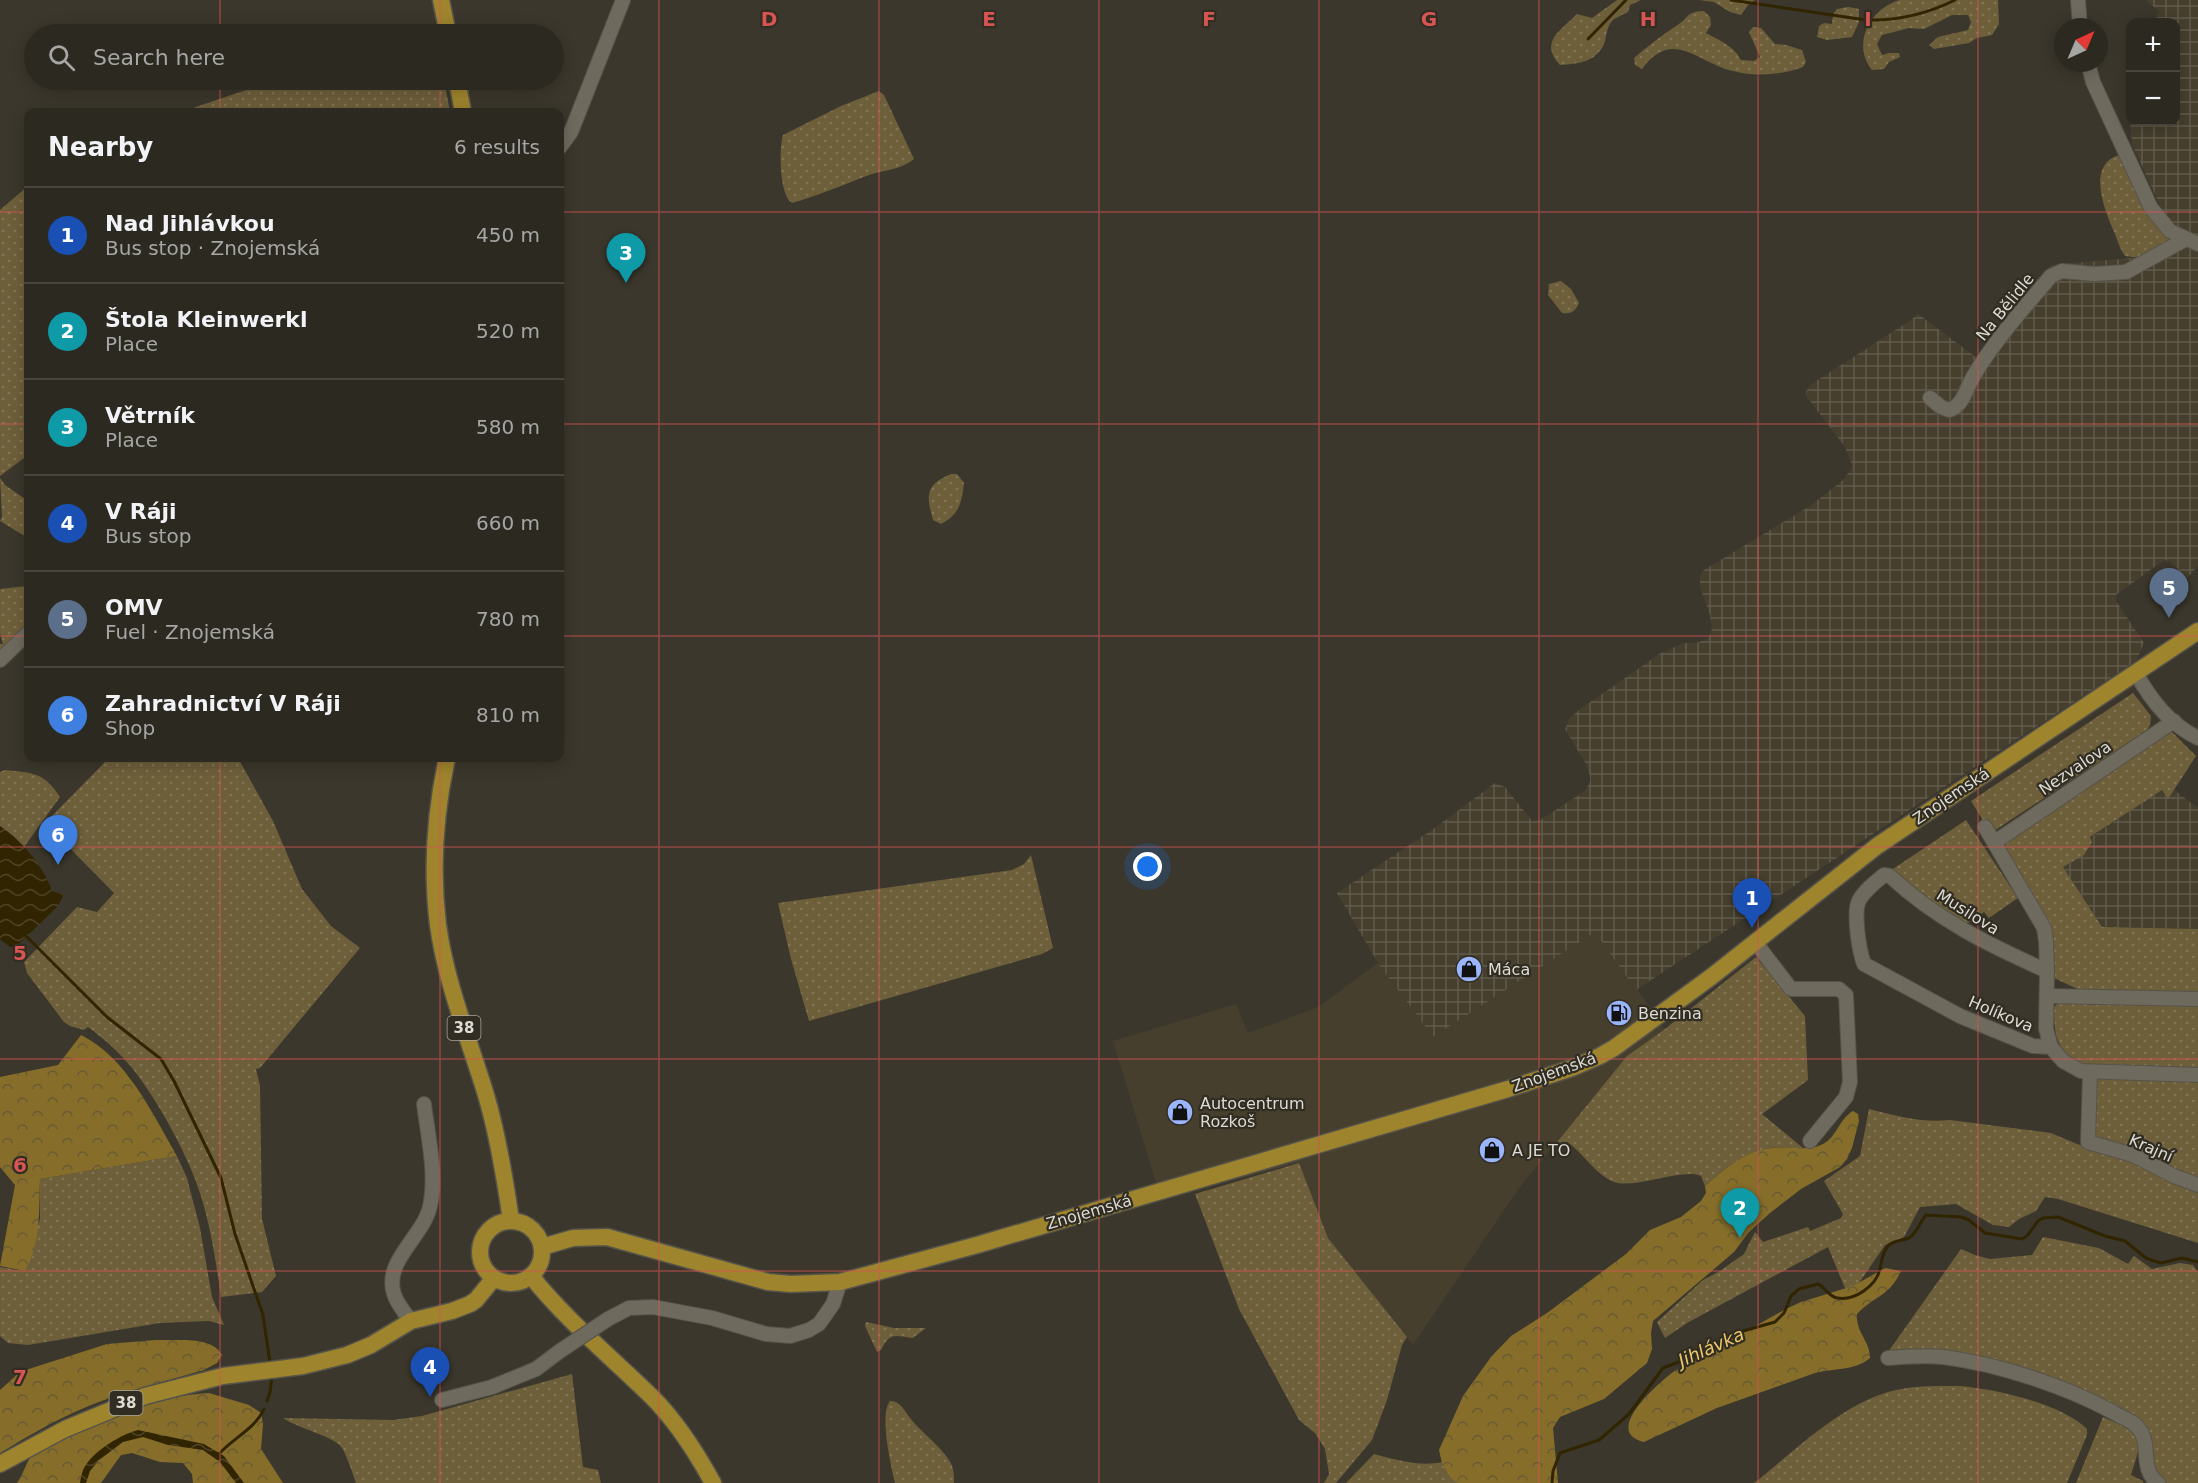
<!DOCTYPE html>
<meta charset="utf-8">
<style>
body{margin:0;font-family:"DejaVu Sans",sans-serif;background:#38352e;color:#f1f3f6}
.controls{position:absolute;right:18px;top:18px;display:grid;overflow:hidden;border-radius:12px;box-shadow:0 3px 15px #0003}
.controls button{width:54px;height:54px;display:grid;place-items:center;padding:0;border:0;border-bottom:2px solid #48453f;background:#2c2921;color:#f1f3f6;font:30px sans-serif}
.compass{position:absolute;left:2054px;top:18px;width:54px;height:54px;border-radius:50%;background:#2c2921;box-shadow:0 3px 15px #0003;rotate:44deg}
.you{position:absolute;left:1148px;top:867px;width:21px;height:21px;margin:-15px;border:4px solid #fff;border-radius:50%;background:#1a73e8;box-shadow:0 0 0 9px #1a73e833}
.badge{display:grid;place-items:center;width:39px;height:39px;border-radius:50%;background:#9bb5fd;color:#fff;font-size:20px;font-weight:700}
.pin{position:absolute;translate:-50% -50px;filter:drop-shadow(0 2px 3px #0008)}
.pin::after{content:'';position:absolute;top:32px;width:21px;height:18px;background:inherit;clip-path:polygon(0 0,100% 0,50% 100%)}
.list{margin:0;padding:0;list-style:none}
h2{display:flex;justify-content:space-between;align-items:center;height:78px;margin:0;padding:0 24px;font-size:26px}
h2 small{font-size:20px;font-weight:400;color:#a6a6a5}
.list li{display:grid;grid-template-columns:39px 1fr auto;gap:18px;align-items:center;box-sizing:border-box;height:96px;padding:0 24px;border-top:2px solid #48453f}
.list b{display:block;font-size:22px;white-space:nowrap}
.list p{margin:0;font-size:20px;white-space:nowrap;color:#a6a6a5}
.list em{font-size:20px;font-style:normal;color:#a6a6a5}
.icon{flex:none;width:33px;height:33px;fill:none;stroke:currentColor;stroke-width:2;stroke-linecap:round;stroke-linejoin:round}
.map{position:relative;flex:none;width:2198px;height:1483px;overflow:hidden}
.search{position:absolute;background:#2c2921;box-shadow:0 3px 15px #0003;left:24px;top:24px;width:540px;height:66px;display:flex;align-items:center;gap:15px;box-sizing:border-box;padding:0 21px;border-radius:33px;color:#a6a6a5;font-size:22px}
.panel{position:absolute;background:#2c2921;box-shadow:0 3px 15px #0003;left:24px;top:108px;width:540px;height:654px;border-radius:12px}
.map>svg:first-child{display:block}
.built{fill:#463f2e}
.industrial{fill:url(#industrial-grid)}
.grass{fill:url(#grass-dots)}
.forest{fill:url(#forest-crowns)}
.water{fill:url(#water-waves)}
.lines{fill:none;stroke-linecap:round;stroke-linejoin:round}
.stream{stroke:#312501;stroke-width:3}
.minor-casing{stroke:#56534a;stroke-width:16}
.major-casing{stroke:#56534a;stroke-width:19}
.minor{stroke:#6f6a5e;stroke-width:14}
.major{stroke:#9e842d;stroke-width:16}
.minor-bridge-casing{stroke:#56534a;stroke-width:16;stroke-linecap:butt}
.minor-bridge{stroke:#6f6a5e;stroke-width:14}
.grid{fill:none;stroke:#d85553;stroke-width:1.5;stroke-opacity:0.55}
.labels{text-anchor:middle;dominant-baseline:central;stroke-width:4.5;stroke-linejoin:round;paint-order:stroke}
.shield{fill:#312d22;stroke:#a9a79f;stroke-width:1.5}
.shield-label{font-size:15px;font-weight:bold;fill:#dddbd4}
.street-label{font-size:16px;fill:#dddbd4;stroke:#312d22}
.poi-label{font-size:16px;fill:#dddbd4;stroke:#312d22;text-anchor:start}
.water-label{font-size:18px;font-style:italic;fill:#ecc86a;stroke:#312d22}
.grid-label{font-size:20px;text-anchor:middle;font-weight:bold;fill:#d85553;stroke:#312d22;stroke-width:4.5;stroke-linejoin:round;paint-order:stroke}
</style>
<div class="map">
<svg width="2198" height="1483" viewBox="0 0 2198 1483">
<defs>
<pattern id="industrial-grid" width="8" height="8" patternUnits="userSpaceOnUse" patternTransform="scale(1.5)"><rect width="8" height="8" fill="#463f2e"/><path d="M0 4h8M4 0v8" fill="none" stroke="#605a4b"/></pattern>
<pattern id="grass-dots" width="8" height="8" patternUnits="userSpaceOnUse" patternTransform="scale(1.5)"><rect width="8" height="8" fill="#6e5f3b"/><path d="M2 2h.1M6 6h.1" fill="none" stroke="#827556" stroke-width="1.8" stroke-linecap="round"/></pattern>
<pattern id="forest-crowns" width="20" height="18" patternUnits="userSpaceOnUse" patternTransform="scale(1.5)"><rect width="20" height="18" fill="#866e2a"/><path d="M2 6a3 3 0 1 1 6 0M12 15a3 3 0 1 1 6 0" fill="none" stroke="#675a34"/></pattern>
<pattern id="water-waves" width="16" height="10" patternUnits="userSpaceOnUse" patternTransform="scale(1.5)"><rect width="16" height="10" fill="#312501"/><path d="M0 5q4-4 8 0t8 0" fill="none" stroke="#4e4425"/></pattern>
</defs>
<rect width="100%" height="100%" fill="#3b372c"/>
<path class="built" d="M1596,931L1665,1029L1627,1056L1519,1188L1413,1345L1328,1238L1298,1163L1161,1199L1113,1041L1236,1004L1248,1033L1318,1007L1378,963L1433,1037Z"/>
<g class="industrial">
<path d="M2146,0H2198V566L2187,578L2169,561L2164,560L2116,595V601L2144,643L2136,661L1636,990L1595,932L1433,1037L1378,963L1337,893L1432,830L1495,783L1505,787L1532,821L1540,820L1585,791L1590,782V776L1586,764L1565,729L1570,718L1579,710L1661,653L1684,643H1696L1705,640L1710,636L1712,628L1710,615L1700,587V576L1704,570L1810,506L1842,481L1850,471L1852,465L1845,447L1807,397L1806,392L1810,385L1911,320L1918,314L1977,358L2051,265L2145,257L2173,234L2132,144L2130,117V112V122H2176V22H2155L2159,11Z"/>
<path d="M2162,789L2168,798L2174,790L2198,808V929L2102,927L2063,867L2084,855L2090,838Z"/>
</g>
<g class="grass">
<path d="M1617,0H1641L1630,5L1628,12C1623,15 1616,17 1612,21C1606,28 1607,36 1604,44C1596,62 1578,64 1560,65C1539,42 1560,31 1577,14L1592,18Z"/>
<path d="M1699,0H1755L1748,5L1741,15L1730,12L1714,2Z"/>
<path d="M1900,0H1998L1999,24L1992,35L1977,38L1969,43L1934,49L1929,45L1938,37L1968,30L1971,22L1968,15H1952L1924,29L1909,28L1882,35L1877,44L1882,55L1889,53H1899L1900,57L1889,62L1884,69L1872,70C1851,43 1871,8 1900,0Z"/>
<path d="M1848,7L1859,9V22L1852,37L1827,40L1817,37L1819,26L1824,23L1832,24L1833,14L1837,9Z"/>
<path d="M1704,11L1710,17L1711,25L1706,33C1720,41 1733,45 1741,60L1754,61L1760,57L1749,32L1753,27L1761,28L1775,44L1786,45L1802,50L1806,62L1803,67C1783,75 1755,77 1733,71C1697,63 1673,27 1642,69L1635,65L1634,58C1648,46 1661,36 1676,26C1690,18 1684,12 1704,11Z"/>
<path d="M318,80H444L450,112H181L255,87L276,82Z"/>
<path d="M879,91L884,95L914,159C903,169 884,170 869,175C843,185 819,195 792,203C779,195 779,148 783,135L841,106Z"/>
<path d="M2120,155L2174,238C2156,249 2146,261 2125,256C2120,249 2118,242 2115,234C2105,212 2085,164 2120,155Z"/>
<path d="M28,186V455L0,476V210Z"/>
<path d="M1561,281L1571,289L1579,303C1575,312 1571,314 1562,313L1548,295L1549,284Z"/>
<path d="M951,474H957L964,483C962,502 959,515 941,524L933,520C926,495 925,485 951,474Z"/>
<path d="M0,478L5,485L28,501V538L0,521L2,517Z"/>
<path d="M28,586V625L0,653V644H3L0,633V589Z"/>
<path d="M2133,693L2151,716L2150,725L2147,730L1991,833L1971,801Z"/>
<path d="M2172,732L2196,756L2168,799L2162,790L2090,837L2092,842L2084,855L2063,867L2102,927L2198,929V994L2084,992L2054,978V953L2050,926L2001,847L2003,840L2164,733Z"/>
<path d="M109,758H238L273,821L302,889L331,926L360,948L260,1068L256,1069L260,1086L262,1219L276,1276L262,1292L221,1297C216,1263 211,1227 200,1193C188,1155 157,1099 132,1068C120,1053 103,1038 88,1027L84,1030L70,1026L64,1022L27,973L24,962L77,907L97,912L114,893L45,823Z"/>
<path d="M5,770C33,773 44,772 60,797L24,847L0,826V772Z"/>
<path d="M1966,820L2018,898L1989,918L1984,912L1962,927L1890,871Z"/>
<path d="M1031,855L1053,948L1042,954L809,1021L791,959L778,903L1012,870L1024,864Z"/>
<path d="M1756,957L1805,1016L1808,1080L1762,1114L1803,1148C1792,1149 1780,1146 1769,1148C1742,1153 1725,1169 1705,1186L1701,1176C1683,1168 1641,1187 1618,1183C1598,1179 1583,1152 1567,1142L1553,1147L1627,1056L1665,1029Z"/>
<path d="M2059,1002L2198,1005V1070L2085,1065C2056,1054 2054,1035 2054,1007Z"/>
<path d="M2092,1079L2198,1081V1180L2092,1140Z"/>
<path d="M1869,1109C1897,1116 1921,1123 1950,1120L2051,1133L2077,1144L2131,1159L2198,1189V1243L2058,1199L2045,1197L2036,1211L2019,1219L2009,1227L1993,1225L1956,1204L1920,1207L1904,1237L1885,1245L1857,1286L1847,1293L1828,1247L1687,1323L1665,1338L1657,1322L1703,1280L1720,1271L1744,1254L1755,1232L1763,1242L1808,1227L1810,1231L1841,1218L1843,1214L1824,1181L1860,1156Z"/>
<path d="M177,1156L187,1178L200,1228L212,1297L224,1325L209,1321L160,1323L28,1345L8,1343L0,1336V1267L24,1271L40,1219V1179Z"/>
<path d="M1299,1163L1328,1238L1407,1337L1402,1345L1387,1400L1372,1440L1336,1483H1324L1329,1474L1325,1449L1315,1433L1299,1420L1239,1309L1195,1194Z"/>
<path d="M2043,1237L2099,1248L2128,1264L2134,1256L2152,1269L2180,1263L2193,1265L2198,1272V1483H2167L2151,1472L2152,1450L2150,1434L2011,1369L1888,1352L1961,1249L1975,1255L1990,1259L2032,1255Z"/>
<path d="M866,1322L894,1328H926L913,1338C896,1336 890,1331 881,1350L877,1352L865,1326Z"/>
<path d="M572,1374L583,1467L598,1470L601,1483H356C353,1474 346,1454 342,1448C336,1437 297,1428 283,1418L393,1420L422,1416Z"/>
<path d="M1961,1386C1998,1390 2060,1403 2087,1429V1435L2067,1483H1754C1796,1450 1843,1402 1896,1390C1917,1385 1940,1386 1961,1386Z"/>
<path d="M890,1401C897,1401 901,1405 905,1411C917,1430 937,1442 949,1460C954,1467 954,1475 954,1483H895C891,1466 879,1414 890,1401Z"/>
<path d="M2103,1417L2130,1429L2141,1442L2131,1475L2143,1481V1483H2076Z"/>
<path d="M1374,1454C1397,1460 1419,1467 1443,1462L1479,1483H1346Z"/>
</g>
<g class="forest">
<path d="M81,1035C127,1058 152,1113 177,1156L40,1179C39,1211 41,1243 25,1271L0,1266L15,1185L0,1167V1077L58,1065Z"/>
<path d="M1853,1111L1858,1114L1859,1121L1852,1148L1847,1159L1840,1167L1801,1189L1770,1213L1749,1232L1734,1252L1653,1321L1651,1333L1652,1349L1647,1363L1604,1399L1560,1417L1553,1428L1558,1483H1458L1451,1478L1442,1463L1439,1450L1463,1396L1491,1357L1511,1336L1547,1313L1626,1254L1650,1230L1681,1217L1701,1201L1706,1193L1705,1186C1724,1170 1745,1150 1772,1148C1789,1146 1807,1152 1823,1144C1837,1137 1839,1119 1853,1111Z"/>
<path d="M1885,1268L1901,1271C1889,1297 1875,1295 1857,1314C1856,1334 1870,1340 1870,1358C1855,1371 1833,1368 1815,1373L1717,1408L1644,1442C1601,1432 1659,1383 1673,1372L1786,1309L1801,1302L1853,1286Z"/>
<path d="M156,1340C175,1341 212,1335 222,1355L217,1363L204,1370C162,1382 117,1393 77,1411C50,1423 25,1438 0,1453V1390L20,1372L32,1368L107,1344Z"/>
<path d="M209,1393L249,1405L261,1413L263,1424L261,1449L283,1483H193L192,1474L183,1463L160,1462L132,1453L121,1455L101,1483H17C25,1472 27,1457 38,1448C46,1442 59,1438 68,1434C112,1413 160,1396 209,1393Z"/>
</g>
<g class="water">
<path d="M0,826C22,841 43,865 52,891L64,895L57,907L16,947H10L0,939Z"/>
<path d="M138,1430L204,1444L224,1456L244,1483H236L220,1462L203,1450L168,1445L143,1437L123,1442L99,1460L90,1471L86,1483H80C81,1477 82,1470 86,1465C95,1450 122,1434 138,1430Z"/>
</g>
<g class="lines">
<g class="stream">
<path d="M1731,0L1866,20C1898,21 1927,14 1955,0"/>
<path d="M1588,39L1626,0"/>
<path d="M25,935L107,1017L161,1059L174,1081L221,1178L235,1234L263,1315L270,1363"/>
<path d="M267,1401L270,1392L272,1376"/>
<path d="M219,1454C233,1438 255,1429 264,1409"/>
<path d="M1552,1483L1553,1471L1560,1453L1599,1440L1629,1414L1663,1368L1702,1353L1736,1333L1775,1322L1784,1313L1791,1296L1799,1289L1818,1284C1825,1287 1829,1297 1837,1298C1855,1301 1876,1286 1880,1269C1882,1260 1882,1253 1888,1246C1893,1240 1902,1241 1909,1238C1917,1233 1920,1222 1926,1215L1961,1217L1969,1220L1985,1233L2022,1239L2027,1236L2038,1221L2043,1218L2058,1217L2105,1236L2125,1241L2146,1258L2154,1261L2161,1263L2182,1258L2198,1262"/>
</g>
<defs>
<g id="minor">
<path d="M2078,0L2080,27"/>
<path d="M2088,63L2093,82L2151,208L2170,231L2198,244"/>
<path d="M560,147L571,132L623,0"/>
<path d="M1930,398L1941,407L1949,410C1963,406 1966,389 1973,377C1994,341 2024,308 2051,276L2062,271L2094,274L2126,272L2186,239"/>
<path d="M0,660L28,633"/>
<path d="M2136,673C2150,699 2171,725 2198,738"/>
<path d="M1985,827L2044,928L2046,941L2047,971"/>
<path d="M1995,842L2174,721"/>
<path d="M1755,942L1791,989H1839L1846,995L1850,1082L1846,1097L1810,1141"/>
<path d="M2047,996L2198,999"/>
<path d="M2051,1047L2046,1029L2047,971C1989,945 1937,920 1890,876L1884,875C1876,882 1862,892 1858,903C1854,916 1859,951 1864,964L1960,1016L2033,1046L2051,1047L2063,1061L2081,1071L2198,1075"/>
<path d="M2090,1073L2088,1142L2133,1155L2174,1176L2198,1185"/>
<path d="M608,1319L629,1308L653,1307L712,1318L766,1334L790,1336L809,1330L819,1324L833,1304L840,1282"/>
<path d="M411,1321C405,1313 397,1304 394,1294C383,1261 424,1236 430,1206C437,1174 428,1137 424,1104"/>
<path d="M1888,1358C1906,1357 1925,1355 1943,1357C1998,1364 2065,1386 2113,1412C2119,1416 2127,1419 2133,1423C2156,1440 2136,1466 2158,1483"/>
<path d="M442,1400L492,1387L536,1369L560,1351"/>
</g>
<g id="major">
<path d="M441,0L448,34"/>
<path d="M457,80L463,112"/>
<path d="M447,758C435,813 431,868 438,925C446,983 469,1039 486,1095C498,1135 505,1179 511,1220"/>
<circle cx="511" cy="1252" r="31"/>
<path d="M542,1247L573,1238L607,1237L768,1282L791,1284L840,1282L977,1245L1508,1089L1572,1068L1600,1056L1614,1048L1711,977L1877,846L2198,631"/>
<path d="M531,1276C567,1321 611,1357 652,1397C677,1422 696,1452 713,1483"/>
<path d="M0,1464L65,1429L145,1396L223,1376L303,1366L347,1355L371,1345L411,1321L452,1311L470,1304L476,1300L494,1278"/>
</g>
</defs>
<use href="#minor" class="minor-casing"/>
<use href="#major" class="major-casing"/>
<use href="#minor" class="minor"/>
<use href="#major" class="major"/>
<defs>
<path id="minor-bridge" d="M560,1351L608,1319"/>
</defs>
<use href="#minor-bridge" class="minor-bridge-casing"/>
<use href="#minor-bridge" class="minor-bridge"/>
</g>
<path class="grid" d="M220,0V34M440,0V34M659,0V1483M879,0V1483M1099,0V1483M1319,0V1483M1539,0V1483M1758,0V1483M1978,0V1483M220,80V112M440,80V112M0,212H28M560,212H2198M0,424H28M560,424H2198M0,636H28M560,636H2198M220,758V1483M440,758V1483M0,847H2198M0,1059H2198M0,1271H2198"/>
<defs>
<symbol id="shop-disc" viewBox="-11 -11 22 22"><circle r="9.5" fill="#9bb5fd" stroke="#312d22"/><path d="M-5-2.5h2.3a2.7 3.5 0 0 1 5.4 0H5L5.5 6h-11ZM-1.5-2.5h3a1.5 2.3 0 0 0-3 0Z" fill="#111"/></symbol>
<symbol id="fuel-disc" viewBox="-11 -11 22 22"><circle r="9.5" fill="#9bb5fd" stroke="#312d22"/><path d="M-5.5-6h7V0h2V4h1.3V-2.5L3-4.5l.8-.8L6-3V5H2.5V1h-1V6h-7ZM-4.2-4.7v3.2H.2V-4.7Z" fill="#111"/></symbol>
</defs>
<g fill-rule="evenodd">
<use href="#shop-disc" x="1454" y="954" width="30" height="30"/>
<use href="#fuel-disc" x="1604" y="998" width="30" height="30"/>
<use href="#shop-disc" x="1165" y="1097" width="30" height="30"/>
<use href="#shop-disc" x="1477" y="1135" width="30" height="30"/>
</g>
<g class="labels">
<g class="shield">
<rect x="447.5" y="1016" width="33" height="24" rx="4.5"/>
<rect x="109.5" y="1391" width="33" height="24" rx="4.5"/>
</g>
<g class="shield-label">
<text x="464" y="1028">38</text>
<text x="126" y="1403">38</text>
</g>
<g class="street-label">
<text transform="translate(2005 307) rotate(-51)">Na Bělidle</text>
<text transform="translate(2075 768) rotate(-34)">Nezvalova</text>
<text transform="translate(1951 796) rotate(-34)">Znojemská</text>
<text transform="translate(1968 912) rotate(32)">Musilova</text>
<text transform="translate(2001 1014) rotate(23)">Holíkova</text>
<text transform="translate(1554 1072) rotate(-20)">Znojemská</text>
<text transform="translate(2151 1148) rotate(24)">Krajní</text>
<text transform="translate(1089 1212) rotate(-16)">Znojemská</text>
</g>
<g class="poi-label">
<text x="1488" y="969">Máca</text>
<text x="1638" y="1013">Benzina</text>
<text x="1200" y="1103">Autocentrum<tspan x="1200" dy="18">Rozkoš</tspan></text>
<text x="1512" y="1150">A JE TO</text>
</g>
<g class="water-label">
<text transform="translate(1711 1347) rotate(-24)">Jihlávka</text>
</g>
</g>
<g class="grid-label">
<text x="769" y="26">D</text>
<text x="989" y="26">E</text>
<text x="1209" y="26">F</text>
<text x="1429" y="26">G</text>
<text x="1648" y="26">H</text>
<text x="1868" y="26">I</text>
<text x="20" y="960">5</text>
<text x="20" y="1172">6</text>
<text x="20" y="1384">7</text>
</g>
</svg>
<div class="controls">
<button>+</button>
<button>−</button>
</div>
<svg class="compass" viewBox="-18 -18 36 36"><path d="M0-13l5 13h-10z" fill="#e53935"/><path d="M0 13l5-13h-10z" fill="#a6a6a5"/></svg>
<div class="you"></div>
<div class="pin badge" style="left:1752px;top:928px;background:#1a4fb4">1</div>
<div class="pin badge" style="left:1740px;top:1238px;background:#0f9aa8">2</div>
<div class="pin badge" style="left:626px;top:283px;background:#0f9aa8">3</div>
<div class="pin badge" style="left:430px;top:1397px;background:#1a4fb4">4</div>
<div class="pin badge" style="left:2169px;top:618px;background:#5c6f8a">5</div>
<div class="pin badge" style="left:58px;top:865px;background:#3f7fe0">6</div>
<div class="search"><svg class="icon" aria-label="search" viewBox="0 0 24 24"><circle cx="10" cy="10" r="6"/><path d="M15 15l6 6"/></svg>Search here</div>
<section class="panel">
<h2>Nearby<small>6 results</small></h2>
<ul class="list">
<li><span class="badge" style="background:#1a4fb4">1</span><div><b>Nad Jihlávkou</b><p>Bus stop · Znojemská</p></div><em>450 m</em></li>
<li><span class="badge" style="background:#0f9aa8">2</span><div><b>Štola Kleinwerkl</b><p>Place</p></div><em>520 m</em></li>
<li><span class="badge" style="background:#0f9aa8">3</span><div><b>Větrník</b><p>Place</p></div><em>580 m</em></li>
<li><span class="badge" style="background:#1a4fb4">4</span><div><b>V Ráji</b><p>Bus stop</p></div><em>660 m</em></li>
<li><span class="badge" style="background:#5c6f8a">5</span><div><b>OMV</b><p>Fuel · Znojemská</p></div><em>780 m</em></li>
<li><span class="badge" style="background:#3f7fe0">6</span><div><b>Zahradnictví V Ráji</b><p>Shop</p></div><em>810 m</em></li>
</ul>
</section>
</div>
